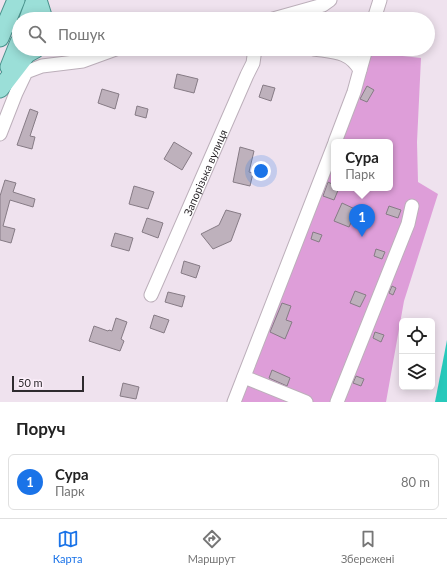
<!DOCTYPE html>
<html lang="uk">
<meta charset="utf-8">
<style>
body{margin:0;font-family:Lato,sans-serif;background:#f2f2f2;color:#222}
.controls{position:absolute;right:12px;bottom:12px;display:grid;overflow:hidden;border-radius:6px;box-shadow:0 2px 10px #0003}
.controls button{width:36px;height:36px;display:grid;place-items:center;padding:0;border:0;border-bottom:1px solid #e0e0e0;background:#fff;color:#222;font:20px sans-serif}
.scale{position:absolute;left:12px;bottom:10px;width:72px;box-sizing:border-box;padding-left:4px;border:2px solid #2e2a2e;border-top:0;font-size:11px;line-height:14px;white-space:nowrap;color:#2e2a2e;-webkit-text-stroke:3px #fdf0fb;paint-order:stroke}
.you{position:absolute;left:261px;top:171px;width:14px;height:14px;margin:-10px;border:3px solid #fff;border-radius:50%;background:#1a73e8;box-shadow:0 0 0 6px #1a73e833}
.badge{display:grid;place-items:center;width:26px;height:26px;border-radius:50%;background:#1a73e8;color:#fff;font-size:13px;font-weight:700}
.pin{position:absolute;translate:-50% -33px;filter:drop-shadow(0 1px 2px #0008)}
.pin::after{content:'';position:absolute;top:21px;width:14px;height:12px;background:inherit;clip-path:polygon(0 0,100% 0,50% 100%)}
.popup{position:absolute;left:331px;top:139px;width:62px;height:52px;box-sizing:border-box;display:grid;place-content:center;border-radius:6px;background:#fff;filter:drop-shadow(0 1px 3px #0005);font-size:13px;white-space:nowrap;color:#767676}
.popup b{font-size:15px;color:#222}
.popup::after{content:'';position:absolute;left:50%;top:100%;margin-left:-8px;border:8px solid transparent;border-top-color:#fff}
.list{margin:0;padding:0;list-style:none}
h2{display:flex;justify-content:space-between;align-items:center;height:52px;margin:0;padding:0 16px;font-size:17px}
h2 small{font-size:13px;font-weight:400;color:#767676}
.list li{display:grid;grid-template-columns:26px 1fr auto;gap:12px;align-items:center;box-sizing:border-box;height:56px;margin:0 8px 8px;padding:0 8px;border:1px solid #e0e0e0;border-radius:6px}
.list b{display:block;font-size:15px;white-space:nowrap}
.list p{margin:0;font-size:13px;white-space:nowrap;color:#767676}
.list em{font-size:13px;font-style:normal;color:#767676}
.icon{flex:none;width:22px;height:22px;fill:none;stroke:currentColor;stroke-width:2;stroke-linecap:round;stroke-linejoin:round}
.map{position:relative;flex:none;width:447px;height:402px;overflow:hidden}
.search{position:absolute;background:#fff;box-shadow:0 2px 10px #0003;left:12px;right:12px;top:12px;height:44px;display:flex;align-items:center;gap:10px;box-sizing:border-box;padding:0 14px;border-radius:22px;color:#767676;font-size:15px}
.sheet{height:116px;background:#fff}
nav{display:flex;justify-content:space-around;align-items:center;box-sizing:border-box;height:56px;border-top:1px solid #e0e0e0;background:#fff;font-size:11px;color:#767676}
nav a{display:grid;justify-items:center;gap:2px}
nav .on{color:#1a73e8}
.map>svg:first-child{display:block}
.green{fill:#de9ed9}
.water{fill:#28c9bb}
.building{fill:#beb1bc;stroke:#867b85}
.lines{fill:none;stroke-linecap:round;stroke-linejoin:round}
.minor-casing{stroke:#bcafba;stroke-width:15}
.major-casing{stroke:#49928c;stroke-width:19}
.minor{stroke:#fff;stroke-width:13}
.major{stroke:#9bdfd8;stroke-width:17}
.labels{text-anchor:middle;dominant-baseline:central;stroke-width:3;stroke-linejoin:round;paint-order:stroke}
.street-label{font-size:11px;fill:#2e2a2e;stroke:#fdf0fb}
</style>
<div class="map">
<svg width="447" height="402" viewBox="0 0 447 402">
<rect width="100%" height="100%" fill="#efe2ee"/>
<path class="green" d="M366,52L421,58L417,142L418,182L438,194L404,301L386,402H238L334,152V188H390V142H338Z"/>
<path class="water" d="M447,340V402H435Z"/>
<g class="building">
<path d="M177,74L198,79L194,93L174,88Z"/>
<path d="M263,85L275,88L271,101L259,97Z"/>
<path d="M367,86L374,90L367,102L360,99Z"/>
<path d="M102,89L119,94L115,109L98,103Z"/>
<path d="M137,106L148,109L146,118L135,115Z"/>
<path d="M30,109L38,112L30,136L35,137L32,149L17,145Z"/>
<path d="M174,142L192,153L182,170L164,159Z"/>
<path d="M240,147L254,151L249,172L253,173L250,186L233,182Z"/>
<path d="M5,180L16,183L13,192L35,199L33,207L10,200L3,226L15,229L11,243L0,240V196Z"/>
<path d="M328,182L334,185V188H339L334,200L323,196Z"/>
<path d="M134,186L154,192L148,209L129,204Z"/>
<path d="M342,203L357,210L349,227L334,221Z"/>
<path d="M389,206L401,210L398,218L386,214Z"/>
<path d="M226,210L241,214L231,241L213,249L201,234L219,225Z"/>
<path d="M147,218L163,223L158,238L142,232Z"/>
<path d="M313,232L322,235L319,242L311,239Z"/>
<path d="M115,233L133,238L129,251L111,246Z"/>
<path d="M376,249L385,252L382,259L374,256Z"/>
<path d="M184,261L200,266L196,278L181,273Z"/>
<path d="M392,286L396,288L393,295L389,293Z"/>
<path d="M355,291L366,295L360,307L350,303Z"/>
<path d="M168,292L185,296L182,307L165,302Z"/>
<path d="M282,303L291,306L286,320L292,322L285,339L270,332Z"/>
<path d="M154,315L169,320L164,333L150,328Z"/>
<path d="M116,318L127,322L121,339L124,341L120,351L89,341L94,326L108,331L109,330L112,331Z"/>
<path d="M375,332L384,335L381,342L373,338Z"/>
<path d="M272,370L290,378L287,386L269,378Z"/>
<path d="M356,376L364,379L361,386L353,383Z"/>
<path d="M123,383L139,387L136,399L120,396Z"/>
</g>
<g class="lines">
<defs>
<g id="minor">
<path d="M273,19L323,5L330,0"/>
<path d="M374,19L380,0"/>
<path d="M6,23L19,28"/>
<path d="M314,49C334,52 349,51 360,70L354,92L335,142"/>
<path d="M360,70L366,49"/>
<path d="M0,134L16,93L26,72L42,66L83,61L116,49"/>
<path id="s1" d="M151,295L247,75L253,63L255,49"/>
<path d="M244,377L306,402"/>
<path d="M234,402L334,145"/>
<path d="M337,402L408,224L412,206"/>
</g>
<g id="major">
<path d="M38,0L44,19"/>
<path d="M28,19L35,0"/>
<path d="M0,38L16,0"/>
<path d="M9,67L19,42"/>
<path d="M0,89L27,54L36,49"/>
</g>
</defs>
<use href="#minor" class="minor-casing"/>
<use href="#major" class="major-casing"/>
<use href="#minor" class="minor"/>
<use href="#major" class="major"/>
</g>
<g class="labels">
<g class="street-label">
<text stroke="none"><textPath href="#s1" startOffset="134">Запорізька вулиця</textPath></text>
</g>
</g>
</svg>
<div class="controls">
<button><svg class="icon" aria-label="locate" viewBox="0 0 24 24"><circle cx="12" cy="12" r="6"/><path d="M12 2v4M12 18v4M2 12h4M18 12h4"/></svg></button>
<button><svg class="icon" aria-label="layers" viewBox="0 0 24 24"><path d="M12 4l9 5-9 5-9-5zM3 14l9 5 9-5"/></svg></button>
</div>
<div class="scale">50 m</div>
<div class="you"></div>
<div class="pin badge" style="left:362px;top:237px">1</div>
<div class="popup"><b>Сура</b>Парк</div>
<div class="search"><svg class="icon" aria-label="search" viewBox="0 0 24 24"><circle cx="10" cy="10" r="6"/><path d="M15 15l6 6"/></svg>Пошук</div>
</div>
<section class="sheet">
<h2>Поруч<small></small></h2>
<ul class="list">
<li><span class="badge">1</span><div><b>Сура</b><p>Парк</p></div><em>80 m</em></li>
</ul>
</section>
<nav>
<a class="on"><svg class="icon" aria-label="map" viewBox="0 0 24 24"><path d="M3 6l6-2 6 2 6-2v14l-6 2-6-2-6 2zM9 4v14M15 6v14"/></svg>Карта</a>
<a><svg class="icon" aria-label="directions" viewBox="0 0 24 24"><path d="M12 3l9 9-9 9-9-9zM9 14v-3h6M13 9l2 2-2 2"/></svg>Маршрут</a>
<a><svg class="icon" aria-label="saved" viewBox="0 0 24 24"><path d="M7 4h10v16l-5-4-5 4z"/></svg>Збережені</a>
</nav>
